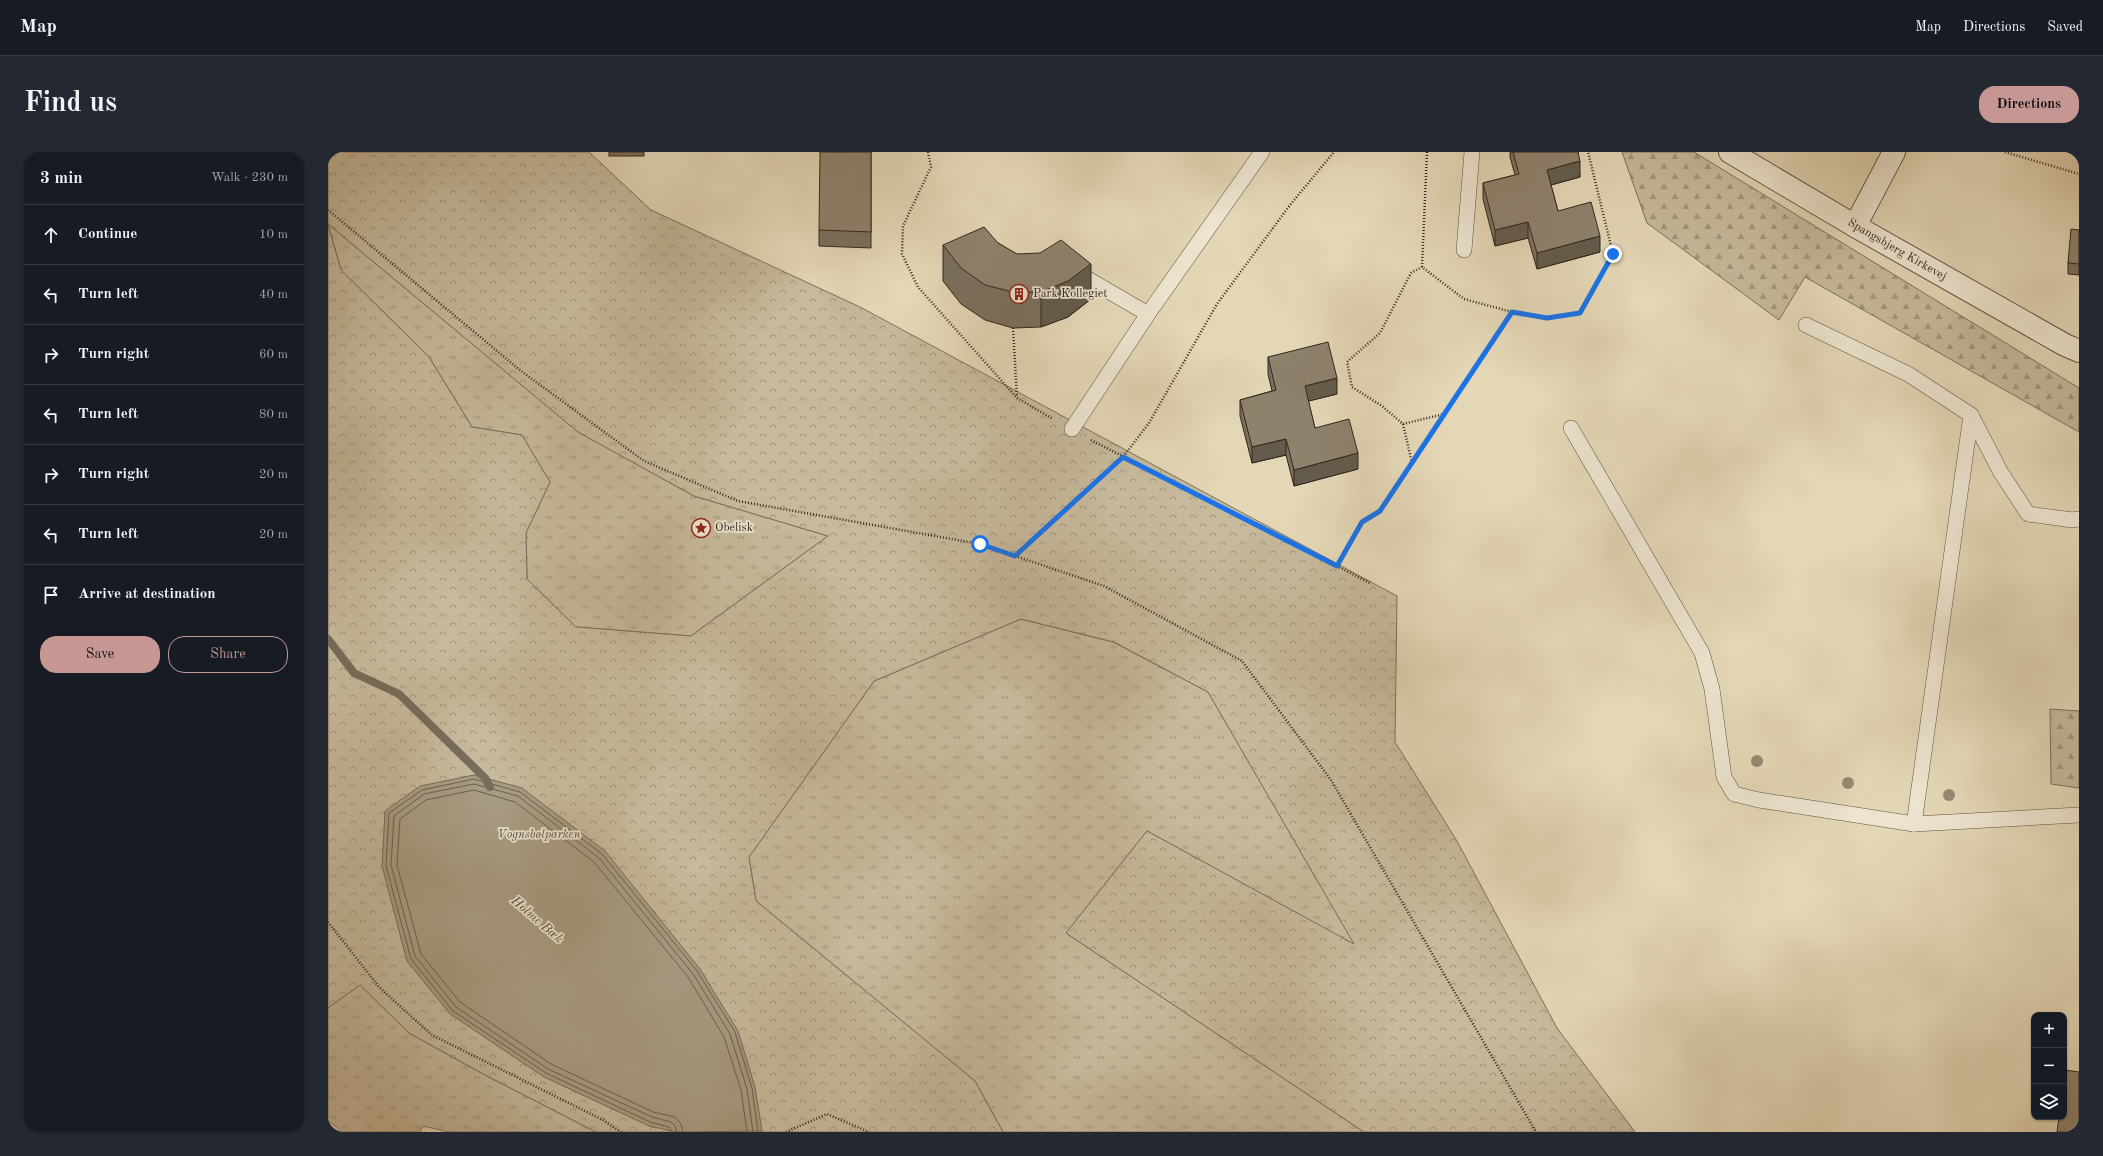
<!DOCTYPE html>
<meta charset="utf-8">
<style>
body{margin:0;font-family:"Old Standard TT",serif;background:#242831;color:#f1f3f6}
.controls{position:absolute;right:12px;bottom:12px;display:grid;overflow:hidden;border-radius:8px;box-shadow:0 1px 3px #0004}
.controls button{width:36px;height:36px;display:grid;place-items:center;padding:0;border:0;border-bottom:1px solid #363941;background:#171b24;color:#f1f3f6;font:20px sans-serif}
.stop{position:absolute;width:12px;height:12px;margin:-9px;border:3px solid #1a73e8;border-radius:50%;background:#fff}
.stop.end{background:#1a73e8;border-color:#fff;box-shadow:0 1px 4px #0008}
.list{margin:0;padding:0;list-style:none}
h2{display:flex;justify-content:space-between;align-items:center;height:52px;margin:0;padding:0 16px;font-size:17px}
h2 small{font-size:13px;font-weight:400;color:#9ea1a6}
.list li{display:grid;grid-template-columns:26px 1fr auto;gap:12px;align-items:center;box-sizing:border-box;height:60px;padding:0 16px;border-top:1px solid #363941}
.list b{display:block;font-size:15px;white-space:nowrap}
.list em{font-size:13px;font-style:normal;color:#9ea1a6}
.actions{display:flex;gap:8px;padding:12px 16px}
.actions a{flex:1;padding:9px 0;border:1px solid #c59692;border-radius:16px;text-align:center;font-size:14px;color:#c59692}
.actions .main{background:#c59692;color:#111}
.icon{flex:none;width:22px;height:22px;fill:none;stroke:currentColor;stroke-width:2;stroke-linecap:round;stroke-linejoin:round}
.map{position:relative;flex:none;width:1751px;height:980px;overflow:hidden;border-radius:16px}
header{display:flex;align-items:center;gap:24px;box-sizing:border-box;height:56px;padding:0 20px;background:#171b24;border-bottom:1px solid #363941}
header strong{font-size:19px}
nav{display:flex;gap:22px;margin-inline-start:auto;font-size:14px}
.intro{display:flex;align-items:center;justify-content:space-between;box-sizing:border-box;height:96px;padding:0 24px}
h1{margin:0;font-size:28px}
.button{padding:10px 18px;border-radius:16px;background:#c59692;color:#111;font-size:14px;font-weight:700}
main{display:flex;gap:24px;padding:0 24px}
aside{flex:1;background:#171b24;border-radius:16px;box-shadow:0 1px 3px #0004}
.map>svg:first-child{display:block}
.grass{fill:url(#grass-tufts);stroke:#7c705d}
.forest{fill:url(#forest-firs);stroke:#7c705d}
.park{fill:url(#park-crowns);stroke:#7c705d}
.water{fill:#a79b82;stroke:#786c5a}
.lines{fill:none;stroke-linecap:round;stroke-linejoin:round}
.shore{stroke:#6c6050;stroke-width:1}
.stream{stroke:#786c5a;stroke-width:8}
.service-casing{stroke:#5e5244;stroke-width:16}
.minor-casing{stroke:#5e5244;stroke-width:24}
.tertiary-casing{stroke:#5e5244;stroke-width:24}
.path{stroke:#31261e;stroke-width:2.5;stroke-dasharray:1 2;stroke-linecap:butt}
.service{stroke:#ede5d0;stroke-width:15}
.minor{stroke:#ede5d0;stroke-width:22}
.tertiary{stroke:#ede5d0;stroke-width:22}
.tree{fill:#968a74}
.wall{fill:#7a705e;stroke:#31261e}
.shaded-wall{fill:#635b4c;stroke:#31261e}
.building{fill:#8e826d;stroke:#31261e}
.route{stroke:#1a73e8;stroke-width:5}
.labels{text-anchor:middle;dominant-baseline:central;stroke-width:3.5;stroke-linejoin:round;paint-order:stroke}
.street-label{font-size:12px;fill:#31261e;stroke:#ede5d0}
.poi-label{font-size:12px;fill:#31261e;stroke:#ede5d0;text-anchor:start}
.park-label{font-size:12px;font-style:italic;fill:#564b3e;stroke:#ede5d0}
.water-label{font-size:13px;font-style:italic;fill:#54493c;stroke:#ede5d0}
</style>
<header>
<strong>Map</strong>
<nav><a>Map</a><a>Directions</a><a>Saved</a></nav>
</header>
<div class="intro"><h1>Find us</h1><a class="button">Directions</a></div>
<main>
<aside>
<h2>3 min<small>Walk · 230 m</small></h2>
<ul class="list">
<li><svg class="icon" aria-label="ahead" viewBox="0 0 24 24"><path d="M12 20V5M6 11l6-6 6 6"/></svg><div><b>Continue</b></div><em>10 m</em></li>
<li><svg class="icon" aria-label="left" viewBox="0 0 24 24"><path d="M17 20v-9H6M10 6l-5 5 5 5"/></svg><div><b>Turn left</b></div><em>40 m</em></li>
<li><svg class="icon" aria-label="right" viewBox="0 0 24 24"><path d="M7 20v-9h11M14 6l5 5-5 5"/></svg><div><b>Turn right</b></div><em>60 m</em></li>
<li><svg class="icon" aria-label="left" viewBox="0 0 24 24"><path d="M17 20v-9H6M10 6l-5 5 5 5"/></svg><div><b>Turn left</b></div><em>80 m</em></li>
<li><svg class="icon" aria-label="right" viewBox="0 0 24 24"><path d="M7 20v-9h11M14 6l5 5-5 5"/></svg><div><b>Turn right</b></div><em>20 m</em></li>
<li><svg class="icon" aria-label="left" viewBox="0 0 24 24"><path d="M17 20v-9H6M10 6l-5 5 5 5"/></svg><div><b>Turn left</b></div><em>20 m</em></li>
<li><svg class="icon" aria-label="arrive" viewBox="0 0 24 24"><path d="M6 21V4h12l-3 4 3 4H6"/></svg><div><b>Arrive at destination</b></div></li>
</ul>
<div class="actions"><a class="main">Save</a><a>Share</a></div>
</aside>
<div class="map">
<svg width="1751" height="980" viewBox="0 0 1751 980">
<defs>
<pattern id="grass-tufts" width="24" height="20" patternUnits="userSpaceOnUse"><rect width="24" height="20" fill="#c6b99c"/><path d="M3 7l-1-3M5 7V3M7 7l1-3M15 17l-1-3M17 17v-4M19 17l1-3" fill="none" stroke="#a1967f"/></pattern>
<pattern id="forest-firs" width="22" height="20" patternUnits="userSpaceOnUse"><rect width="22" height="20" fill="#c6b99c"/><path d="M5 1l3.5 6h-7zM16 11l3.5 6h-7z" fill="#a1967f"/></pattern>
<pattern id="park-crowns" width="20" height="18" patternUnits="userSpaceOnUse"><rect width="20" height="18" fill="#c6b99c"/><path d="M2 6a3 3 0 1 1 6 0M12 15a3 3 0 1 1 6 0" fill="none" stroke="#a1967f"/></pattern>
</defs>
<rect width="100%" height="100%" fill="#e4d7b6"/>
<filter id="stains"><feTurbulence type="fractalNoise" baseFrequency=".005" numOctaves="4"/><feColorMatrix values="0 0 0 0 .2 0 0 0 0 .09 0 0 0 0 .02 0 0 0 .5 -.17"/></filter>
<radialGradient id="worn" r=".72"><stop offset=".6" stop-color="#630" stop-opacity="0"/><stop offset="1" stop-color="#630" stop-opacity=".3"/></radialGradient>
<g class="grass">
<path d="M0,72L250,280L366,344L500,384L363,484L248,475L199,427L198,381L222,330L194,283L144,275L101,205L13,118Z"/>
<path d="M693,467L785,490L880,540L1027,793L819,679L738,781L1036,980H675L647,929L428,749L421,705L546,529Z"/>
<path d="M32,833L81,881L157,923L268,980H121L95,974L92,980H14L0,968V856Z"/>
</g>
<g class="forest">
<path d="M1294,0H1366L1751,236V280L1477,125L1451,168L1319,71Z"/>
<path d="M1722,557L1751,559V636L1723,632Z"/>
</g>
<path class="park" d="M0,0H261L323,58L532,155L1069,444L1067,590L1129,689L1229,876L1307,980H1036L738,781L819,679L1026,792L880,540L786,490L693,467L546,529L421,705L428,749L647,929L675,980H268L157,923L81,881L32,833L0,856V73L13,118L101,205L144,275L194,283L222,330L198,381L199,427L248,475L363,484L500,384L366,344L250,280L0,72Z"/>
<path class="water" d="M146,623L194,636L277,699L372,817L410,879L427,935L434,979L348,980L321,974L216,925L122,862L79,809L54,714L57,659L92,634Z"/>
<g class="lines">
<g class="shore">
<path d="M344,980L341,975L322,970L218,921L125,859L83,807L58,714L61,661L94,638L146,627L192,640L274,702L369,819L407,880L424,936L430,980"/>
<path d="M349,980L347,974L343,970L324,965L220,917L128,855L87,804L63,713L66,664L96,642L146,632L190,644L271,706L365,822L402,882L419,937L425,980"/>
<path d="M355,980L353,972L347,965L325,960L223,912L132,850L93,802L69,713L72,667L98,648L146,638L187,650L266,710L360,825L396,885L413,938L419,980"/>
</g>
<path class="stream" d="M0,487L26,521L71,542L157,626L162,635"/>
<defs>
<g id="service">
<path d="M1136,98L1144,0"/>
<path d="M746,119L820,162"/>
<path d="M1478,173L1580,222L1643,263L1672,319L1700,362L1744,368L1751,367"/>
<path d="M1243,276L1374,501L1384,537L1396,625L1406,642L1431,648L1586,672L1751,663"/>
<path d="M744,277L820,162L934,0"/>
<path d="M1586,672L1643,263"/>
</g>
<path id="minor" d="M1527,74L1566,0"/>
<path id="tertiary" d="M1402,0L1527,74L1737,193L1751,199"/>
</defs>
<use href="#service" class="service-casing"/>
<use href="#minor" class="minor-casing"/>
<use href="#tertiary" class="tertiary-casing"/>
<g class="path">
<path d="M600,0L603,15L575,74L574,102L590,135L689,246L725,267"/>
<path d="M1677,0L1751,22"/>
<path d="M0,58L193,219L316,309L410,349L652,392L776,434L914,509L1003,628L1208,980"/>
<path d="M1184,160L1219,167L1252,161L1285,102L1260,0"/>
<path d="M685,176L689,245"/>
<path d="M1075,272L1116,262"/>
<path d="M763,288L1042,431"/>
<path d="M1084,311L1075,272L1054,254L1024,235L1019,210L1052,181L1083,121L1094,115"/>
<path d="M687,404L795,305L821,271L889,152L962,53L1006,0"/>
<path d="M1009,415L1034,370L1052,359L1184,160L1136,147L1094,115L1099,0"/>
<path d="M0,770L51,835L104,883L275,968L293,980"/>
<path d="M458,980L499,962L541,980"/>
</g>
<use href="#service" class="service"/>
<use href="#minor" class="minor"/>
<use href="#tertiary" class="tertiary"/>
</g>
<g class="tree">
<circle cx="1429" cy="609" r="6"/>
<circle cx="1520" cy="631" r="6"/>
<circle cx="1621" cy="643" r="6"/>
</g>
<g class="wall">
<rect x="281" y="0" width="35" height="4"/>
<path d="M543,0V96L491,94V78Z"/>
<path d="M1182,0H1250L1252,25L1223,33L1230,59L1272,100L1209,117L1200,86L1167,94L1155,47V31L1187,23L1182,5Z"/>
<path d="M1751,78V123L1740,122V111Z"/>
<path d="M670,91L763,147L740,165L713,175L685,176L657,168L633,152L615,129V93Z"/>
<path d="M940,205L1009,242L980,249L987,276L1030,317L966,334L958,303L924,311L912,264V248L944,239L940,222Z"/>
</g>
<g class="shaded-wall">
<path d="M1252,9V25L1219,34V18Z"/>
<path d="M1200,70V86L1167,94V78Z"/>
<path d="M1272,84V100L1209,117V101Z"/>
<path d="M763,112V147L740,165L713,175V140Z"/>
<path d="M1009,226V242L977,250V234Z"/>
<path d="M958,287V303L924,311V295Z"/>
<path d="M1030,301V317L966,334V318Z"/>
</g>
<g class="building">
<path d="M492,0H543V80L491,78Z"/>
<path d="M1185,0H1250L1252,9L1219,18L1230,59L1263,50L1272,84L1209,101L1200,70L1167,78L1155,31L1191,22Z"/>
<path d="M656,75L670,91L689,102L712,101L733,88L763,112L740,129L713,140H685L657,133L633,116L615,93Z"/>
<path d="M1743,77L1751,78V112L1740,111Z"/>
<path d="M1000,190L1009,226L977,234L987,276L1021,267L1030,301L966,318L958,287L924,295L912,248L948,238L940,205Z"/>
<path d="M1737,918L1751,920V980H1729L1731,965H1736V925Z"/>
</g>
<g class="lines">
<path class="route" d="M652,392L687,404L795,305L1009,414L1034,370L1052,359L1184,160L1219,166L1252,161L1285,102"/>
</g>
<defs>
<symbol id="building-ring" viewBox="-11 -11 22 22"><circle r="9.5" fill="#ede5d0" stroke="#8f2418" stroke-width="1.5"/><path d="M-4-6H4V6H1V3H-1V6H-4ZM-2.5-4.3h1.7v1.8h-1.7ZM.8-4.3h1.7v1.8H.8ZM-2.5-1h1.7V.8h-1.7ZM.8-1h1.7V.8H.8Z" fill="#8f2418"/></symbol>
<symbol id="sight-ring" viewBox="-11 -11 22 22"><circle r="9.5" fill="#ede5d0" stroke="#8f2418" stroke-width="1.5"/><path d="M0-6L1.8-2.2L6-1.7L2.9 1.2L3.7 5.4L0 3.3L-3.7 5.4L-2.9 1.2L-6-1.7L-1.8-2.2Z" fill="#8f2418"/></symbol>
</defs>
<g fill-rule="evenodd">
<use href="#building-ring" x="680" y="131" width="22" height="22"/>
<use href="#sight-ring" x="362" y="365" width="22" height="22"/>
</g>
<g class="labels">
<g class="street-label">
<text transform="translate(1569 98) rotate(30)">Spangsbjerg Kirkevej</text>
</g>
<g class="poi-label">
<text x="705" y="142">Park Kollegiet</text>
<text x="387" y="376">Obelisk</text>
</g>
<g class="park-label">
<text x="211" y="683">Vognsbølparken</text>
</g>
<g class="water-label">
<text transform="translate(209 768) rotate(41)">Holme Bæk</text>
</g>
</g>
<rect width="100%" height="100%" filter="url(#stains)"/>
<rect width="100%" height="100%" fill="url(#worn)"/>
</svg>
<div class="controls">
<button>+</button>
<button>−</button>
<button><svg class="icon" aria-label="layers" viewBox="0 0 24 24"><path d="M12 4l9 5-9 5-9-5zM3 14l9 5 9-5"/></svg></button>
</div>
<div class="stop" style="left:652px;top:392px"></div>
<div class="stop end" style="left:1285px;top:102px"></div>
</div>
</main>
